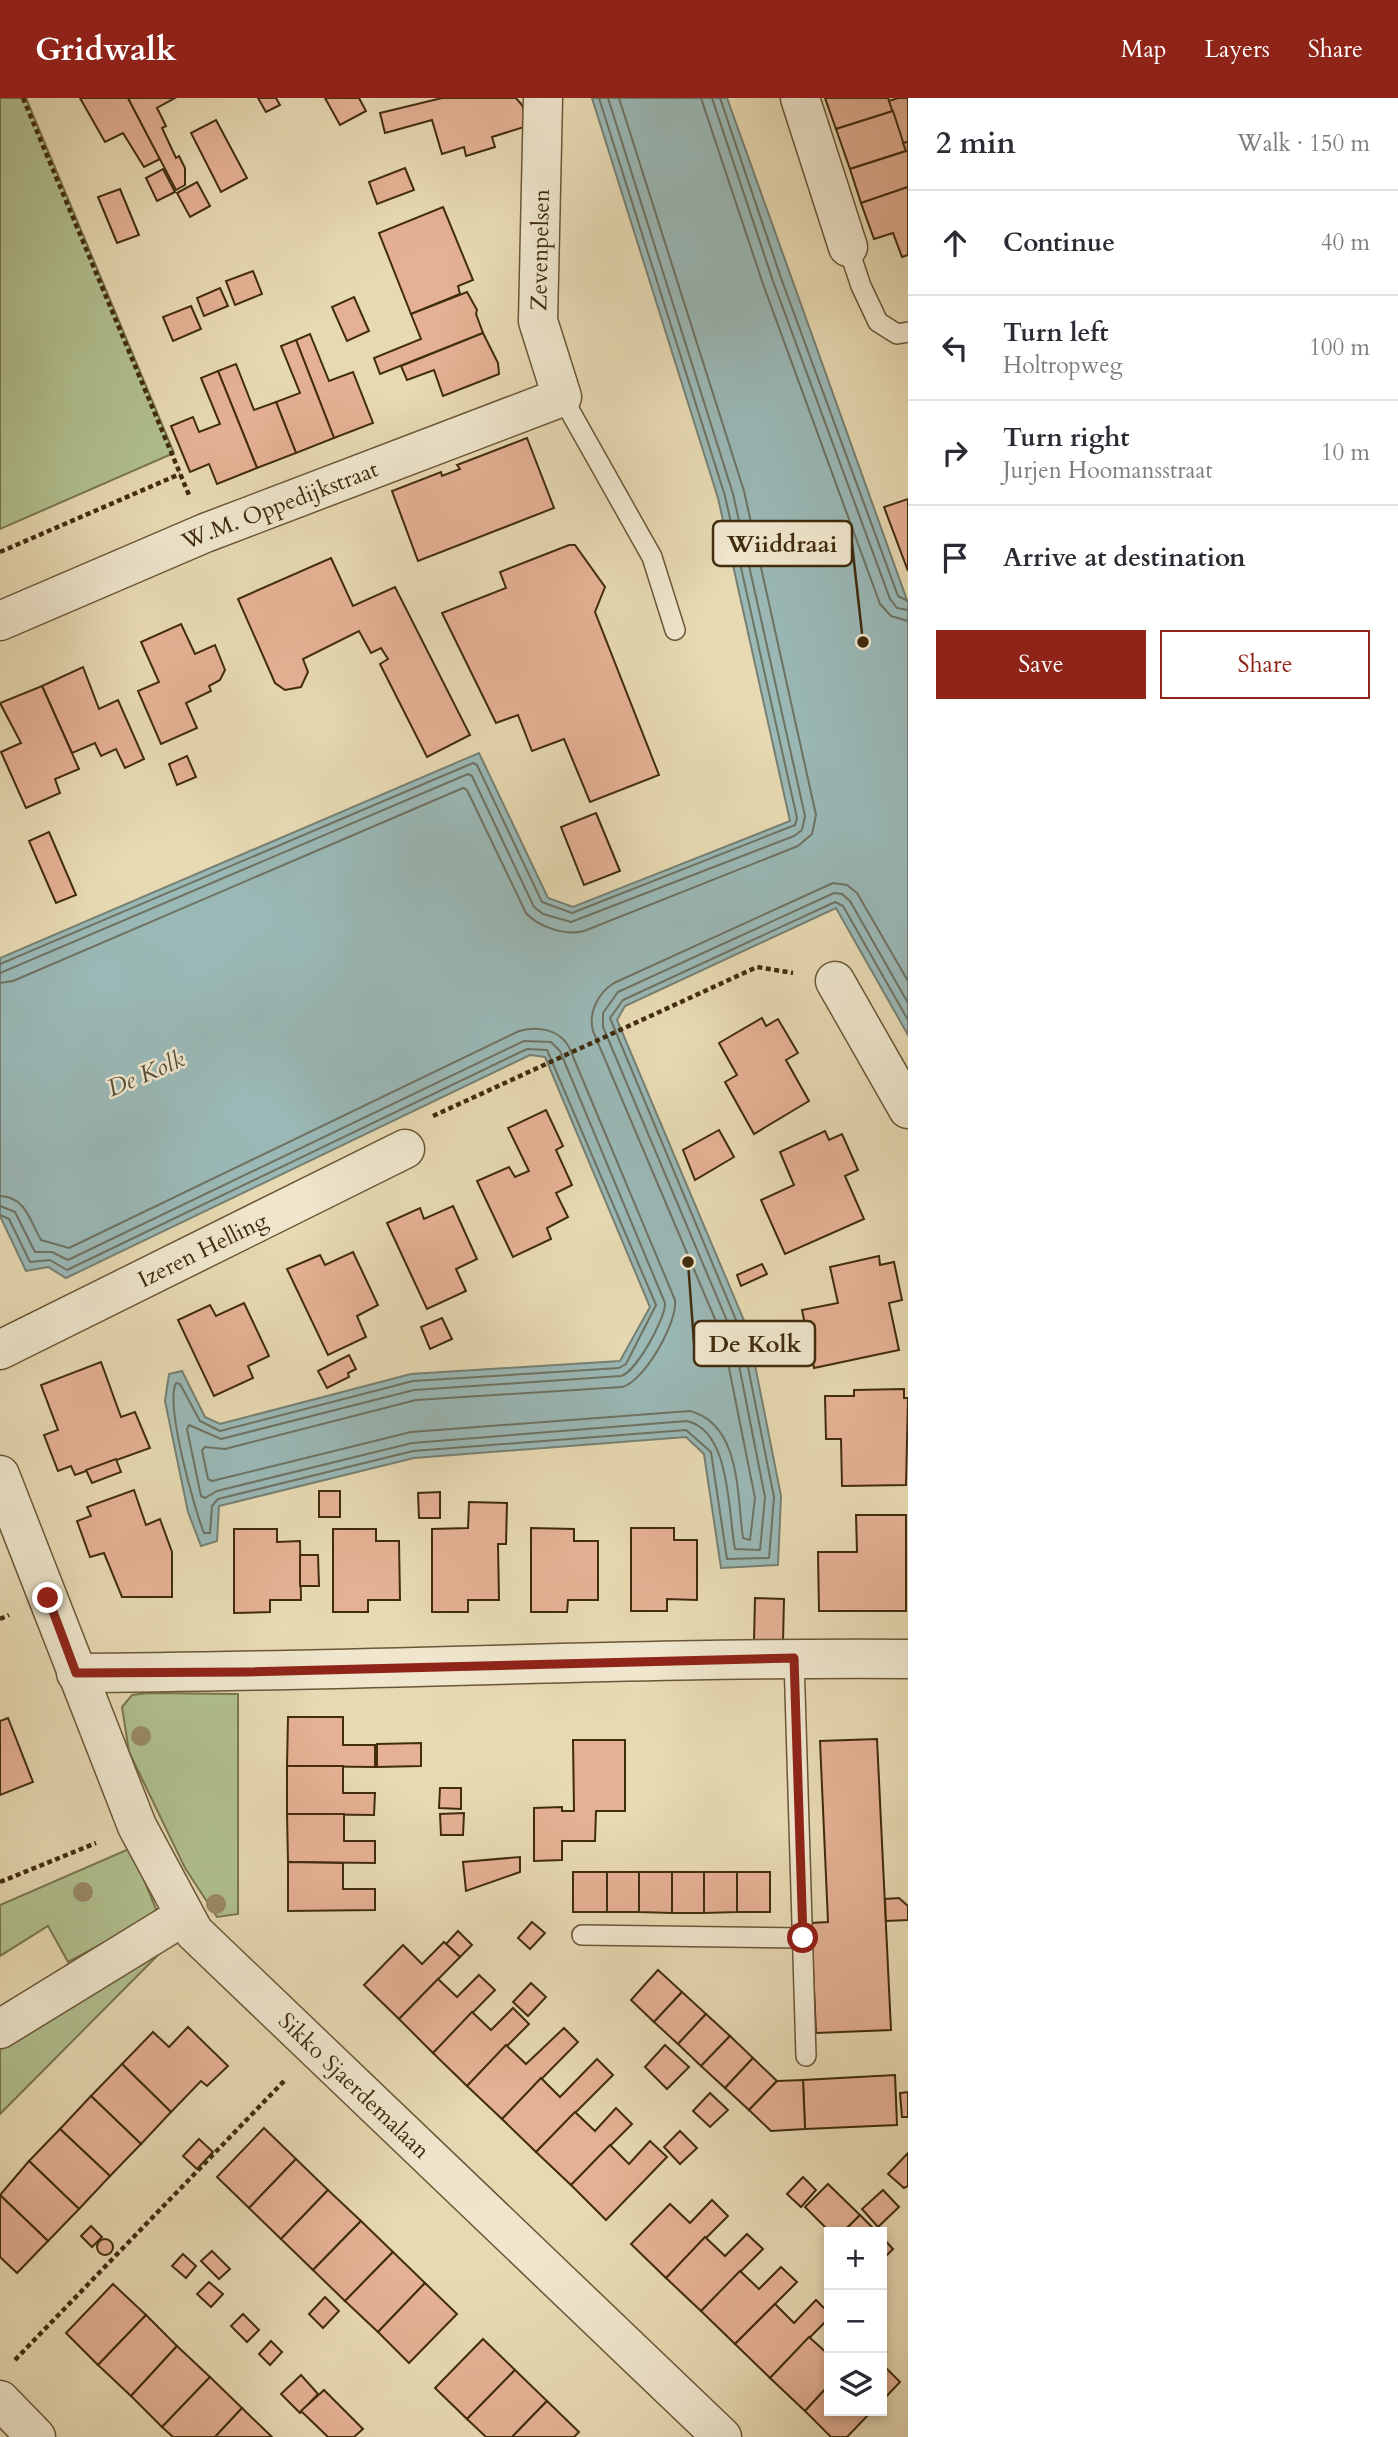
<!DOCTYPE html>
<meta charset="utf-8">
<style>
body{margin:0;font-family:Cardo,serif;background:#f2f2f3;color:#2b2b33}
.controls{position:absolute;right:21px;bottom:21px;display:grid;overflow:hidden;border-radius:0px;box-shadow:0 4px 10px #0003}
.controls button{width:63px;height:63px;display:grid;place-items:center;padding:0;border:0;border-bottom:2px solid #e1e1e2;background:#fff;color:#2b2b33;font:35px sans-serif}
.stop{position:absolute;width:21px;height:21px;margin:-16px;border:5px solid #8f2418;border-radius:50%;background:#fff}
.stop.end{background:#8f2418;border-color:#fff;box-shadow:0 2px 7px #0008}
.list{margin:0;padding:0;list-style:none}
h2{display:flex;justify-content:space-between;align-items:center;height:91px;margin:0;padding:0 28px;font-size:30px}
h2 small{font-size:23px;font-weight:400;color:#7c7c81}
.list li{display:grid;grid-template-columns:46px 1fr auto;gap:21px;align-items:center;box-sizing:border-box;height:105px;padding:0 28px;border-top:2px solid #e1e1e2}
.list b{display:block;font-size:26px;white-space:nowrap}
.list p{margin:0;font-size:23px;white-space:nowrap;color:#7c7c81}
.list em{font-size:23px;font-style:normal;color:#7c7c81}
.actions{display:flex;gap:14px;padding:21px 28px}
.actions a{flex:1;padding:16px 0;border:2px solid #8f2418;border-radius:0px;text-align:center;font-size:24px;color:#8f2418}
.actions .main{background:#8f2418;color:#fff}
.icon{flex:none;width:38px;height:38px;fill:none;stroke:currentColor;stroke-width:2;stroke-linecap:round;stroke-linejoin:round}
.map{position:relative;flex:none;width:908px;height:2339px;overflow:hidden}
header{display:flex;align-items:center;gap:42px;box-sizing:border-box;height:98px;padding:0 35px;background:#8f2418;color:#fff}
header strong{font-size:33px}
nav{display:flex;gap:38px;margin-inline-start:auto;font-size:24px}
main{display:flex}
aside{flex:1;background:#fff}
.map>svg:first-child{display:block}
.green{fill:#b1c08f;stroke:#79764e;stroke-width:2}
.water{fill:#9ab8b6;stroke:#768073;stroke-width:2}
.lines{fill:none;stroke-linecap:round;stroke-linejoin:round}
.shore{stroke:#6e7262;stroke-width:2}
.building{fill:#e5b194;stroke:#412c0e;stroke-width:2}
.lane-casing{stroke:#6a5737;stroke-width:22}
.street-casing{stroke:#6a5737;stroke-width:41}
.path{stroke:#412c0e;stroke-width:4.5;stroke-dasharray:5 3.5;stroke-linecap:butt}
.lane{stroke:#efe6cd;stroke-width:19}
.street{stroke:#efe6cd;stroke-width:38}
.tree{fill:#988a66}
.route{stroke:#8f2418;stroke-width:9}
.labels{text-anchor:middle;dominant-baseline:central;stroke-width:5;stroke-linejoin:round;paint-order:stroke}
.street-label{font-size:23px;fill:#412c0e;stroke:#efe6cd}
.water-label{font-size:24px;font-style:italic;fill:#574f38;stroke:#efe6cd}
.leader{fill:none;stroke:#412c0e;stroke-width:2.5}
.callout-dot{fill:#412c0e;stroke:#efe6cd;stroke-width:2.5}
.callout{fill:#efe6cd;stroke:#412c0e;stroke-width:2.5}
.callout-label{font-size:24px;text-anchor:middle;font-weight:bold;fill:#412c0e}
</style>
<header>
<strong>Gridwalk</strong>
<nav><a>Map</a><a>Layers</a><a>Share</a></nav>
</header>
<main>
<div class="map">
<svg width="908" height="2339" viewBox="0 0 908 2339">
<rect width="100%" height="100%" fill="#e7d9b2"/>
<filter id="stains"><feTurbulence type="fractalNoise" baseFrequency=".00286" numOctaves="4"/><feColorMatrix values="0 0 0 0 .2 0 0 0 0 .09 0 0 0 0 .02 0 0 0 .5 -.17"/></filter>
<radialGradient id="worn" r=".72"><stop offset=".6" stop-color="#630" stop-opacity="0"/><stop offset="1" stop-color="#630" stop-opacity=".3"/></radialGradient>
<g class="green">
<path d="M0,0H26L174,355L0,431Z"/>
<path d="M148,1595L238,1596V1816L217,1819L185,1770L129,1654L122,1609L132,1597Z"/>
<path d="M131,1750L158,1816L68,1864L48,1828L0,1858V1807Z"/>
<path d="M161,1854L0,2016V1948Z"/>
</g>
<path class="water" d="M592,0H727L908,505V937L836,810L625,908L617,922L748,1232L781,1398L778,1467L721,1470L704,1356L686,1339L414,1360L219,1408L217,1443L201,1448L188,1414L165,1303L169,1276L182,1273L205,1319L220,1326L411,1276L620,1263L650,1209L545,959L530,957L66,1180L48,1169L26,1173L0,1118V860L479,655L548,800L573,809L790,723L718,400Z"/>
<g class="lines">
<g class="shore">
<path d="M701,0L763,186L880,506L891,518L908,523"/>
<path d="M712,0L773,183L890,501L897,510L908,512"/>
<path d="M720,0L781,180L898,498L908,503"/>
<path d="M0,866L473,665L477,667L542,804L572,815L795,727L797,720L725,398L599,0"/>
<path d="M0,875L468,676L472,678L534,809L543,816L571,824L794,738L802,732L805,718L733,396L608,0"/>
<path d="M0,885L13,883L463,690L467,692L526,815C538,829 566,838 584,833L798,748L812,736L816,717L744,393L619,0"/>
<path d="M0,1098C26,1099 30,1123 41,1142L69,1150L519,933C538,928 559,931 569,949L675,1202C678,1224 644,1284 622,1289L416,1302L225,1351L205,1349L202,1352L208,1381L212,1383L411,1334L690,1313C741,1326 737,1398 743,1440L750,1442L755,1400L723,1240L593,933C588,915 598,895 614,885L833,785L847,787L857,795L908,883"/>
<path d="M0,1108L15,1114L35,1154H52L68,1162L524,943L551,944L560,953L665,1205C666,1220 636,1274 621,1278L414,1292L221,1341L189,1327L187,1331L201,1398L205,1400L217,1393L412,1345L687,1323C731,1333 728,1415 735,1451L760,1452L765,1399L733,1237L603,929V915L618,894L834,795L842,796L850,803L908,905"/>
<path d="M0,1117L9,1121L30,1164L50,1162L67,1172L527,951L547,952L656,1207L626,1266L619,1270L413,1283L220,1333L200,1323L180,1286L176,1285C165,1306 194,1410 204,1435H210L212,1408L218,1401L413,1353L686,1332L711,1354L727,1461L769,1460L774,1399L741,1234L610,920L623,902L835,804L843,808L908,922"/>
</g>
</g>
<g class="building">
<path d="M80,0H128L160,61L144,69L123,35L105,44Z"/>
<path d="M128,0H175L157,10L166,28L162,30L176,60L179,58L185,70V87L176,92Z"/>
<path d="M258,0H276L280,7L266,14Z"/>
<path d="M325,0H359L366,13L340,27Z"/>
<path d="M442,0H516L522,7L526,19L524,29L492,39L495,49L466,58L464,49L442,56L432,22L385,35L380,15Z"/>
<path d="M825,0H888L893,13L836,31Z"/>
<path d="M898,0H908V44L903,45L889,3Z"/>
<path d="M893,13L906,53L850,71L836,31Z"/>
<path d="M216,22L247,80L221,94L191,35Z"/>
<path d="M908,44V89L861,105L850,71L906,53L903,45Z"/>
<path d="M405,70L414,92L377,106L369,84Z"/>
<path d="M163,71L175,94L157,103L146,80Z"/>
<path d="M197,84L210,108L190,119L177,95Z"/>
<path d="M908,89V157L902,159L893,135L874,141L861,105Z"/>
<path d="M120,91L139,137L117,145L98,99Z"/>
<path d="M443,109L473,182L458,188L460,196L411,216L379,135Z"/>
<path d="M253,173L262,196L235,207L226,183Z"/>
<path d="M220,190L228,208L204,218L197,200Z"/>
<path d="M467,194L477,212L476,216L483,235L380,276L374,260L421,241L411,216Z"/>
<path d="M354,199L369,233L347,243L332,209Z"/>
<path d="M191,208L201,231L173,243L163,219Z"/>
<path d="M483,235L498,265L499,276L443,298L434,272L407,282L401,268Z"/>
<path d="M310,236L329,283L353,274L373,325L334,340L296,242Z"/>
<path d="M296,242L334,340L296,355L276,304L300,295L281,248Z"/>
<path d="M236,266L254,312L276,304L296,355L257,370L218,273Z"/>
<path d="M218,273L257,370L217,386L209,366L190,374L171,328L193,319L199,334L220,326L201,280Z"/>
<path d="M527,340L554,410L418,463L392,393L441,374L442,378L460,371L457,367Z"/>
<path d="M908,401V473L884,409Z"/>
<path d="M569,447H575L605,489L595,514L659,677L590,704L564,641L532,653L518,617L496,625L442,515L506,490L500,474Z"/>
<path d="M331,460L353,508L395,489L470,637L427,659L380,566L388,561L381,550L371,555L359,533L303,561L308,574L301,589L285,592L275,585L238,501Z"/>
<path d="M181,526L195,556L215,547L225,572L220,582L209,588L211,593L186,605L197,630L161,646L138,593L159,584L141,544Z"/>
<path d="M83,569L99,611L118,602L144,661L125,670L116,651L101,658L95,645L72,655L42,588Z"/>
<path d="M42,588L79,671L55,681L60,695L26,710L1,654L21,645L0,605Z"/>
<path d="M187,658L196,679L177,687L169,666Z"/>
<path d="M596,715L620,773L584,787L561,729Z"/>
<path d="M49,734L76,797L56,805L29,743Z"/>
<path d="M762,920L766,928L778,921L798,955L786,962L809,1003L754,1036L725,984L737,977L719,945Z"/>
<path d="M546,1012L563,1048L556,1052L572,1087L556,1095L568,1119L547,1130L551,1141L513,1159L477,1083L509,1069L515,1079L529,1073L508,1030Z"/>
<path d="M719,1032L734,1059L695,1082L683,1052Z"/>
<path d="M825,1033L829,1042L842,1036L858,1072L845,1078L864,1121L785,1156L761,1102L794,1087L780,1054Z"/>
<path d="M453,1108L477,1161L456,1171L466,1193L427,1211L387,1125L420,1110L424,1121Z"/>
<path d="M353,1154L378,1207L357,1218L366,1239L328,1257L287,1171L320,1157L325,1167Z"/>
<path d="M879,1158L880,1167L894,1164L902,1202L889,1205L899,1252L814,1270L802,1212L838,1205L830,1169Z"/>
<path d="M762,1166L767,1176L741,1188L737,1177Z"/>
<path d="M244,1205L269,1258L248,1268L253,1280L214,1298L178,1222L210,1207L216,1218Z"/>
<path d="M442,1220L452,1241L430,1251L421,1229Z"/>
<path d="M349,1257L356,1271L348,1275L349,1279L327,1290L318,1273Z"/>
<path d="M101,1264L121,1319L135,1314L150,1350L75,1377L71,1368L58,1373L44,1337L58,1332L41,1287Z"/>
<path d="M904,1291V1300H908L906,1387L842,1388L841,1341H826L825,1298H854V1292Z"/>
<path d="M116,1361L121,1374L92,1385L86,1372Z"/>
<path d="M134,1392L146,1427L160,1421L172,1454V1499H122L104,1455L90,1459L77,1423L91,1418L87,1409Z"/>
<rect x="319" y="1393" width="21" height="26"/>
<path d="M440,1394V1420H419L418,1395Z"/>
<path d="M469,1404L507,1405L506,1446H498L499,1502H468V1514H432V1431L468,1430Z"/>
<path d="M856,1417H906V1513H819L818,1454H857Z"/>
<path d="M531,1430L574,1431V1443H598V1502H568L567,1514H531Z"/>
<path d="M631,1430H674V1442H697V1502L667,1501V1513H631Z"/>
<path d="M234,1431H277V1444L300,1443L301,1502H270V1514L234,1515Z"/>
<path d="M333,1431H376V1443H399L400,1502H368V1514H333Z"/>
<path d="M300,1457H318L319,1488H300Z"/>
<path d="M755,1500L784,1501L783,1544L754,1543Z"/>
<path d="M288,1619H343V1647H375V1669L287,1668Z"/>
<path d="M8,1620L33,1684L0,1697V1623Z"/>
<path d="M877,1641L891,1932L816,1935L811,1825L828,1824L820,1643Z"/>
<path d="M573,1642H625V1713H596L595,1743H562V1762L534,1763V1710L562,1709V1713H574Z"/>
<path d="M421,1645V1668L377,1669V1646Z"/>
<path d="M287,1668H343V1695H375L374,1717L287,1716Z"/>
<path d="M440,1690H461V1711L439,1710Z"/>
<path d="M464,1715L463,1737H441L440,1716Z"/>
<path d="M287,1716H344V1743H375V1765L288,1764Z"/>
<path d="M520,1759V1774L466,1793L463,1764Z"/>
<path d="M288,1764L343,1765V1791H375V1812L288,1813Z"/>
<rect x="573" y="1774" width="34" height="40"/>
<rect x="607" y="1774" width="32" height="40"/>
<path d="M639,1774H672V1815L639,1814Z"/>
<rect x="672" y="1774" width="32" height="41"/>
<path d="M704,1774H737V1814L704,1815Z"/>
<rect x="737" y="1774" width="33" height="40"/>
<path d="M899,1800L908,1808V1822L886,1823L885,1801Z"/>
<path d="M532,1824L545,1835L530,1851L518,1840Z"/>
<path d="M458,1833L472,1847L460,1859L446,1846Z"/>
<path d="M444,1844L460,1859L399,1921L364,1887L403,1847L422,1866Z"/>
<path d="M658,1872L682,1894L654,1924L631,1902Z"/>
<path d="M479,1877L495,1892L433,1955L399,1921L438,1881L457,1899Z"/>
<path d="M531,1885L546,1899L528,1918L513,1904Z"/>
<path d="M682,1894L706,1916L678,1946L654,1924Z"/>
<path d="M513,1910L529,1926L467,1988L433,1955L472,1914L491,1932Z"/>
<path d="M706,1916L730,1938L701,1968L678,1946Z"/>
<path d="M188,1929L228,1968L207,1988L201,1983L171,2014L122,1966L153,1934L169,1949Z"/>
<path d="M564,1930L578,1944L502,2021L467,1988L506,1947L526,1966Z"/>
<path d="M730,1938L753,1960L725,1990L701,1968Z"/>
<path d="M665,1947L689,1969L667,1991L645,1969Z"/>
<path d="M753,1960L777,1983L749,2012L725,1990Z"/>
<path d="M597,1961L613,1977L536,2054L502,2021L541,1980L560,1999Z"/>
<path d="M122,1966L171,2014L141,2046L91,1998Z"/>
<path d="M895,1977L897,2027L805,2031L803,1982Z"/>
<path d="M803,1982L805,2031L771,2033L749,2012L777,1983Z"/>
<path d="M908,1994V2019H902L900,1995Z"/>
<path d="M710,1995L728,2012L710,2029L693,2013Z"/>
<path d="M91,1998L141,2046L110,2078L60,2031Z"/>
<path d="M616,2010L632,2026L571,2087L536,2054L575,2014L595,2033Z"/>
<path d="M264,2030L296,2061L249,2110L217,2079Z"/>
<path d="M60,2031L110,2078L79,2111L29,2063Z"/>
<path d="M680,2033L697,2050L680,2066L664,2049Z"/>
<path d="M199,2041L213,2054L197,2071L183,2058Z"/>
<path d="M650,2043L667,2059L606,2122L571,2087L610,2047L629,2066Z"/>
<path d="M908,2055V2088L904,2090L888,2076Z"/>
<path d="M296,2061L328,2092L281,2141L249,2110Z"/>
<path d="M29,2063L79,2111L48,2143L0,2097Z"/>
<path d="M803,2079L816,2092L801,2109L787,2096Z"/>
<path d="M828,2086L860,2117L843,2134H830L805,2109Z"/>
<path d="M328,2092L361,2123L313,2172L281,2141Z"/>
<path d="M883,2092L899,2109L878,2129L862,2111Z"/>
<path d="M0,2097L48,2143L17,2175L0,2159Z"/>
<path d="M712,2102L728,2118L666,2180L631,2146L670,2106L690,2125Z"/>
<path d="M860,2117L877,2134H843Z"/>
<path d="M361,2123L393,2154L345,2203L313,2172Z"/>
<path d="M91,2128L102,2139L92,2149L81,2138Z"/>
<path d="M747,2136L763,2151L701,2213L666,2180L705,2139L725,2158Z"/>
<path d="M882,2139L893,2151L882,2162Z"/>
<circle cx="105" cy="2149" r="8"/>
<path d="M212,2153L230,2171L219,2181L201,2163Z"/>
<path d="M393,2154L425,2185L378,2234L345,2203Z"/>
<path d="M183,2156L196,2168L186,2180L172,2168Z"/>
<path d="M781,2169L797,2184L735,2246L701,2213L740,2173L759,2191Z"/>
<path d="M209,2184L223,2196L211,2209L197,2196Z"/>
<path d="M425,2185L457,2216L409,2265L378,2234Z"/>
<path d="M113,2186L146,2217L98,2267L66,2235Z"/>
<path d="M325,2199L339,2213L323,2230L309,2216Z"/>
<path d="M816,2202L829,2215V2220L770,2280L735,2246L775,2206L794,2225Z"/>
<path d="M243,2216L259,2232L247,2244L231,2228Z"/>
<path d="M146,2217L177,2248L131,2298L98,2267Z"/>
<path d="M809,2239L829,2257V2287L805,2313L770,2280Z"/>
<path d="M483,2241L515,2272L467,2321L435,2290Z"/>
<path d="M271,2243L282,2254L270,2267L259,2256Z"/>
<path d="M177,2248L210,2279L162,2329L131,2298Z"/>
<path d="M885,2269L900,2284L882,2303V2272Z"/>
<path d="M515,2272L547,2303L512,2339H486L467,2321Z"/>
<path d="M301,2277L318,2296L300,2315L281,2296Z"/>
<path d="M210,2279L242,2310L215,2339H173L162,2329Z"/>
<path d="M829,2287V2313H872L847,2339H831L805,2313Z"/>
<path d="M324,2292L363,2331L354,2339H328L301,2313Z"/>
<path d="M547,2303L579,2334L574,2339H512Z"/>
<path d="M242,2310L272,2339H215Z"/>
</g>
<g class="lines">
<defs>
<g id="lane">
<path d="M848,149L861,188L878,224L897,236L908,234"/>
<path d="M562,299L652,459L675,532"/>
<path d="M794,1560L806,1958"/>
<path d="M582,1837L803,1840"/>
</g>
<g id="street">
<path d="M800,0L848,149"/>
<path id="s1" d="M0,523L205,435L562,299L538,223L543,0"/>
<path d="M835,883L908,1011"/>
<path id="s2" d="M0,1252L405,1051"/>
<path id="s3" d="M0,1377L137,1728L194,1834L722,2339"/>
<path d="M76,1575C354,1574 631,1559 908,1561"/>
<path d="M0,1931L184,1818"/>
<path d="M0,2302L36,2339"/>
</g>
</defs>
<use href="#lane" class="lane-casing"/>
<use href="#street" class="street-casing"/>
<g class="path">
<path d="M23,0L189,397"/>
<path d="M0,454L180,376"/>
<path d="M433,1018L757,869L793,875"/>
<path d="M0,1521L9,1517"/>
<path d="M0,1784L96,1745"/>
<path d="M15,2262L286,1981"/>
</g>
<use href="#lane" class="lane"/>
<use href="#street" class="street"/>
</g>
<g class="tree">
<circle cx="141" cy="1638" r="10"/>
<circle cx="83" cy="1794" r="10"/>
<circle cx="216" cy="1806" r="10"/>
</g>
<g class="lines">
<path class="route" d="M48,1500L76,1575L245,1574L794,1560L803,1840"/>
</g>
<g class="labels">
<g class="street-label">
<text stroke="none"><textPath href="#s1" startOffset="756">Zevenpelsen</textPath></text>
<text stroke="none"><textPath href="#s1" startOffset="303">W.M. Oppedijkstraat</textPath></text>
<text stroke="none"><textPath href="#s2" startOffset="226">Izeren Helling</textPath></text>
<text stroke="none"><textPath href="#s3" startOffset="719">Sikko Sjaerdemalaan</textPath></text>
</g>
<g class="water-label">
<text transform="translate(146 976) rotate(-23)">De Kolk</text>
</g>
</g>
<path class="leader" d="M863 544L852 446M688 1164L694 1245"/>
<g class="callout-dot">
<circle cx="863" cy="544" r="7"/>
<circle cx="688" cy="1164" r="7"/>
</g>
<g class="callout">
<rect x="713" y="423" width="139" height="45" rx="7"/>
<rect x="694" y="1223" width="121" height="45" rx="7"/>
</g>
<g class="callout-label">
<text x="782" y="454">Wiiddraai</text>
<text x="755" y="1254">De Kolk</text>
</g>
<rect width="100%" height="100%" filter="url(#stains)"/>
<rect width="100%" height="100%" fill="url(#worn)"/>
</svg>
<div class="controls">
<button>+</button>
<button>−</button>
<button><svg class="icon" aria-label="layers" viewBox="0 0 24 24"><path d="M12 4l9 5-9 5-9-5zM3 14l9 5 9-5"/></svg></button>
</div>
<div class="stop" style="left:803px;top:1840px"></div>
<div class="stop end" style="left:48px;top:1500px"></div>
</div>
<aside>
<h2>2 min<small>Walk · 150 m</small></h2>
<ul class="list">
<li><svg class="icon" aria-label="ahead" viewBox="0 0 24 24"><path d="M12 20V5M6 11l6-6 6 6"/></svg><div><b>Continue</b></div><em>40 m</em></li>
<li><svg class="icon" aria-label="left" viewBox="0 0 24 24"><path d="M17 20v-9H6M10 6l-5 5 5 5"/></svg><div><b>Turn left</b><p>Holtropweg</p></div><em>100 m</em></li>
<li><svg class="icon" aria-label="right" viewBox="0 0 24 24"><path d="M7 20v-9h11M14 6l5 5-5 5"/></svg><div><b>Turn right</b><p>Jurjen Hoomansstraat</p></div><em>10 m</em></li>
<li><svg class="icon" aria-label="arrive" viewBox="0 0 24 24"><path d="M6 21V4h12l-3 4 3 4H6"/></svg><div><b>Arrive at destination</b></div></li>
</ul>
<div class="actions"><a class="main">Save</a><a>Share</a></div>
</aside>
</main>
